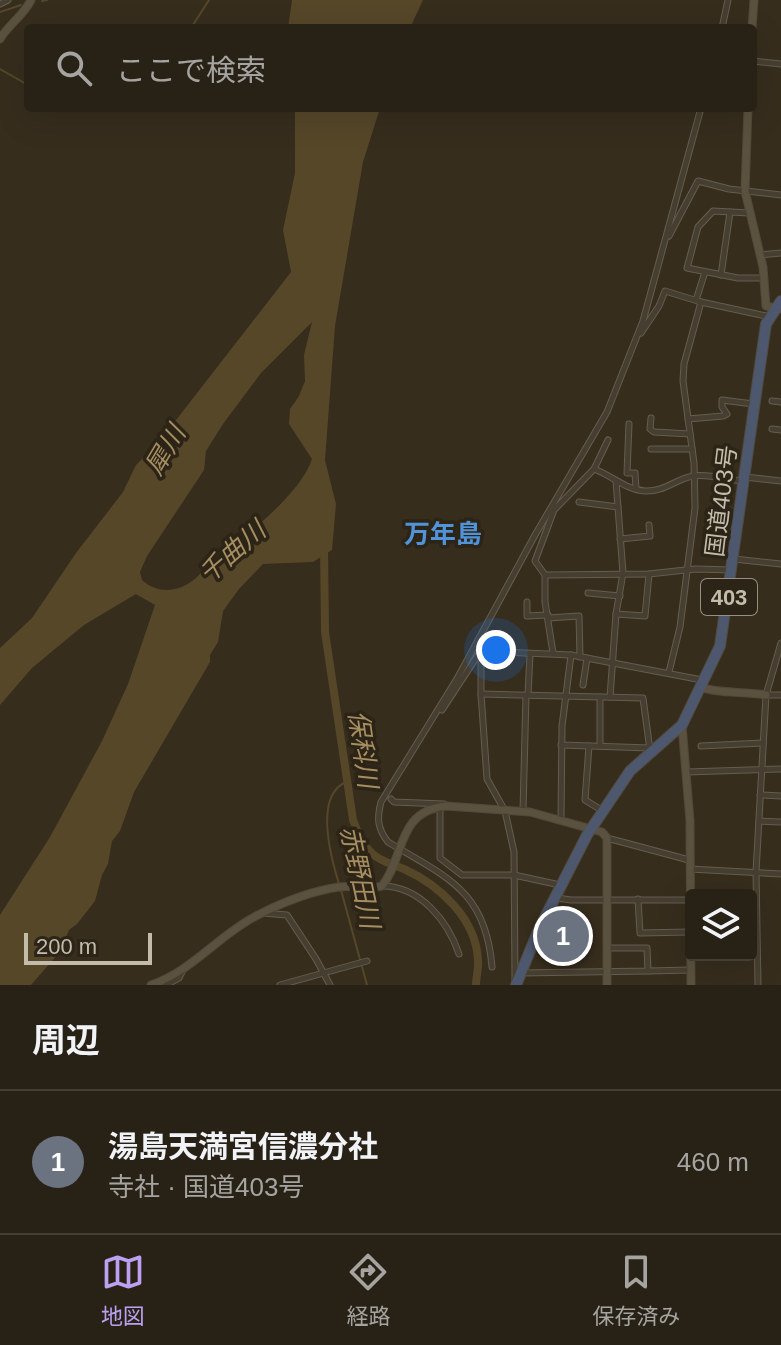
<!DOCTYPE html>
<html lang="ja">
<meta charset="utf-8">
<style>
body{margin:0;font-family:Arial,"Noto Sans JP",sans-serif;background:#342f23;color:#f1f3f6}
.controls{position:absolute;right:24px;bottom:24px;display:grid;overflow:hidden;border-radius:8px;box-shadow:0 8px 32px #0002}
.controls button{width:72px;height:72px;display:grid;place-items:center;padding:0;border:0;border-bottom:2px solid #443f35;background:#282216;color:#f1f3f6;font:40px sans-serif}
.scale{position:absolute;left:24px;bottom:20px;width:128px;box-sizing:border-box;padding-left:8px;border:4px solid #c4bcaa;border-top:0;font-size:22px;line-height:28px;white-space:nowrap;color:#c4bcaa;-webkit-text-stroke:6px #2b2417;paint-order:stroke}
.you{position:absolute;left:496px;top:650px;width:28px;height:28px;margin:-20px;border:6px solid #fff;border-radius:50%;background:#1a73e8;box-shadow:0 0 0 12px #1a73e833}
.badge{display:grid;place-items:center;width:52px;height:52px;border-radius:50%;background:#bca0f2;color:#fff;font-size:26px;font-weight:700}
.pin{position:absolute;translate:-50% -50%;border:4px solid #fff;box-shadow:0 2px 8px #0006}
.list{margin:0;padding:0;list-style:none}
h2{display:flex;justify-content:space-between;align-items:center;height:104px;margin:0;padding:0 32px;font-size:34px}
h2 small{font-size:26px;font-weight:400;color:#a5a4a1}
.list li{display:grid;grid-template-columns:52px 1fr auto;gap:24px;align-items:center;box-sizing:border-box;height:144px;padding:0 32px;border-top:2px solid #443f35}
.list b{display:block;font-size:30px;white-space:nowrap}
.list p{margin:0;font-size:26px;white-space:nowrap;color:#a5a4a1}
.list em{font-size:26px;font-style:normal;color:#a5a4a1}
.icon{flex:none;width:44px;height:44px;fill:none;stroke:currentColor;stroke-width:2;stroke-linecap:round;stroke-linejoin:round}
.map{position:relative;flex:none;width:781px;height:985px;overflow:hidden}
.search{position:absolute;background:#282216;box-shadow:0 8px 32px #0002;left:24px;right:24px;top:24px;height:88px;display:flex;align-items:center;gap:20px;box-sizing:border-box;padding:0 28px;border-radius:8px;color:#a5a4a1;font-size:30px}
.sheet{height:248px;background:#282216}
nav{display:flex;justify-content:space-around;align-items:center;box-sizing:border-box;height:112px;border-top:2px solid #443f35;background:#282216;font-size:22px;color:#a5a4a1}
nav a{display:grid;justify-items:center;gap:4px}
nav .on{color:#bca0f2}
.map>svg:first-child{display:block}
.water{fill:#564729;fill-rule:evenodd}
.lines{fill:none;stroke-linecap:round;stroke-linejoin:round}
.stream{stroke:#564729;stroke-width:2}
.river{stroke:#564729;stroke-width:8}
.street-casing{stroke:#655d4e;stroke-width:7}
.secondary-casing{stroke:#50493a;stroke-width:9}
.highway-casing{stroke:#514a3c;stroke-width:12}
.street{stroke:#463f31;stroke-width:5}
.secondary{stroke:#5a523e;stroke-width:7}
.highway{stroke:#4d576d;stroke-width:10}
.labels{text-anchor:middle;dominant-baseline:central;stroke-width:7;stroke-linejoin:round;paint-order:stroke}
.shield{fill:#2b2417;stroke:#968e7e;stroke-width:2}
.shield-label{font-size:22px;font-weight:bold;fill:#c4bcaa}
.street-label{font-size:24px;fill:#c4bcaa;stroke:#2b2417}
.water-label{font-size:26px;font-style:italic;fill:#a68e60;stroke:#2b2417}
.neighbourhood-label{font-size:26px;font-weight:bold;fill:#5093d9;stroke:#2b2417}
</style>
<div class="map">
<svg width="781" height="985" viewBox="0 0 781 985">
<rect width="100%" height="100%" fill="#362d1d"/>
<g class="water">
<path d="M292,0H423L410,28H288Z"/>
<path d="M295,108H380L363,162L335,326L325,460L336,504L332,550L313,562L263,564L239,589L223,611L218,642L210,655V662L134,792L120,831L112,841L108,864L102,875L95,901L77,924L69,930L59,953L31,985H0V915L50,837L102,741L128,684L155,605L136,594L84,625L32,668L0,705V648L32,618L76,553L123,492L136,465L159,442L291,272L283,230L295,173ZM312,322L304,355L305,381L299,396L290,409L289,424L312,459C299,498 236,543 204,569C189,590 162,598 142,580L140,572L147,556L204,470L206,451L223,424L261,373Z"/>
</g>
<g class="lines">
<g class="stream">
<path d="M42,1L47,0"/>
<path d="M0,12L21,5"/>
<path d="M191,28L209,0"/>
<path d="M0,69L28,85"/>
<path d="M339,884C331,858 314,796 346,782"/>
<path d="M341,890L367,985"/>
</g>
<path class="river" d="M324,546L325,632L353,820C357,830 360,840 367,848C376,860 390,863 404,869C439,885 476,918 478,960C479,968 476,977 476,985"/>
<defs>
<g id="street">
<path d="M0,4L8,0"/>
<path d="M722,28L728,0"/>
<path d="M753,61L781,64"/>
<path d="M749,213L713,211L698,227L687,268L738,278H764"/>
<path d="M669,236L698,181L729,189L781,195"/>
<path d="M760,255L781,253"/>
<path d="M721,275L730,212"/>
<path d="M696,300L705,272"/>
<path d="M641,333L659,306L665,291L701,302L766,316"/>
<path d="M772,401L781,402"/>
<path d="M651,418L650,429L654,432L690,434"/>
<path d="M688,419L723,416L727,414L722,407V400L753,404"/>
<path d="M629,424L627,473H635L636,489"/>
<path d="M772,429L781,430"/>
<path d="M651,449H692"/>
<path d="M594,469L608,440"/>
<path d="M745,477L781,481"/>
<path d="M579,502L618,507"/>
<path d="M620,539L650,536L649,525"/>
<path d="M734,559L781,564"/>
<path d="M545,575L649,574L695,569L732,570"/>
<path d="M588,593L620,596"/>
<path d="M527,602V616L548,615"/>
<path d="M616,614L645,616L649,574"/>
<path d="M548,618L579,616L580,657"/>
<path d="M481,651V694L487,779L505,811L514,852L515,980"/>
<path d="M481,651L571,655L702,680"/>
<path d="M553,653L545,602V575L535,561L554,510L594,469C611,475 626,490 645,491C664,492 676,479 693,476C707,473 729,480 743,481"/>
<path d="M669,672L680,627L695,508L694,463L683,381L684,364L701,302"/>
<path d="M583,685L587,658"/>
<path d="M481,694L643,698L650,750"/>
<path d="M528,695L530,654"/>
<path d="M766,695H781"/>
<path d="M610,697L616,614L623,573L616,481"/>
<path d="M442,710L480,652"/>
<path d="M561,745L650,748"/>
<path d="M589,746L585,800L603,811"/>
<path d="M600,746V697"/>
<path d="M701,746L763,743"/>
<path d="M686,772L781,769"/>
<path d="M760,795L781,796"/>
<path d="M391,799L394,802L444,804"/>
<path d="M440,808V858L462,875H514L560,885"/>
<path d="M523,811L526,695"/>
<path d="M561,819L562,726L571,655"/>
<path d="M759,821L781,822"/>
<path d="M607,838L689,860"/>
<path d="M690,869L781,874"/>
<path d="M382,886C420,886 448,921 459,954"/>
<path d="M557,898L571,900H690"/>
<path d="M638,899L640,933L690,932"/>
<path d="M263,913L287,915L316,959L330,985"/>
<path d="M492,967C486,890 446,877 388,842C377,828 377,818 381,802L458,677L535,535L607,412L643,321L701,108"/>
<path d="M648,971L691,970"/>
<path d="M521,973L648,971L647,948H607"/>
<path d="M166,985L179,978L183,970"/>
<path d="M280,985L367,961"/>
<path d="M758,985L756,872L766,695L781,643"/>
</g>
<g id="secondary">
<path d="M752,28L754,0"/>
<path d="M0,39C9,24 24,15 31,0"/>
<path d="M748,108L745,191L763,267L766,306L779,309"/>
<path d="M700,687C718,694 744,691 766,695"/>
<path d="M682,725L690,821L691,985"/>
<path d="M151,985C191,972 219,935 256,916C281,903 311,891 339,887C353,885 368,890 382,886C405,858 396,811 446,806L530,812L602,832L607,838V985"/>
</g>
<path id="highway" d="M516,985L539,929L587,835L630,771L682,725L720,646L766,324L781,301"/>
</defs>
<use href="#street" class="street-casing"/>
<use href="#secondary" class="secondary-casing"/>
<use href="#highway" class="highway-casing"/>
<use href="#street" class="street"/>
<use href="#secondary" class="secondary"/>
<use href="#highway" class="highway"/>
</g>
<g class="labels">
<rect class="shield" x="701" y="579" width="56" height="36" rx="6"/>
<g class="shield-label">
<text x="729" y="597">403</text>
</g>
<g class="street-label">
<text transform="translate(721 501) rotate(-83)">国道403号</text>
</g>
<g class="water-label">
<text transform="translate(165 450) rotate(-59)">犀川</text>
<text transform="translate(232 552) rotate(-41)">千曲川</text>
<text transform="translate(363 749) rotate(82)">保科川</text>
<text transform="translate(360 877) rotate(78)">赤野田川</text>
</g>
<g class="neighbourhood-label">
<text x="443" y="534">万年島</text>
</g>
</g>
</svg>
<div class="controls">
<button><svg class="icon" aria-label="layers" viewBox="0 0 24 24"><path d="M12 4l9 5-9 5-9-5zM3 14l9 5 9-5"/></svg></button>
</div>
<div class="scale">200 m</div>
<div class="you"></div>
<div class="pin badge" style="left:563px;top:936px;background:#6b7280">1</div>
<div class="search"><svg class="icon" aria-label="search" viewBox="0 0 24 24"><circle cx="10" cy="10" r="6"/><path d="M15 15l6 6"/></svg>ここで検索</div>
</div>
<section class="sheet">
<h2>周辺<small></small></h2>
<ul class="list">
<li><span class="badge" style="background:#6b7280">1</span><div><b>湯島天満宮信濃分社</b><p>寺社 · 国道403号</p></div><em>460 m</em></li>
</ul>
</section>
<nav>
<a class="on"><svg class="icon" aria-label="map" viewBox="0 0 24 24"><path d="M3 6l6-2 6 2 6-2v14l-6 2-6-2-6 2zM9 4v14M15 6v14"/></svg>地図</a>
<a><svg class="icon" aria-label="directions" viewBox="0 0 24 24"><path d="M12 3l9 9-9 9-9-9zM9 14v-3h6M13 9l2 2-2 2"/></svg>経路</a>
<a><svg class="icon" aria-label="saved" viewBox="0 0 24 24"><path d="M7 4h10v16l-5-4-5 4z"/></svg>保存済み</a>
</nav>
